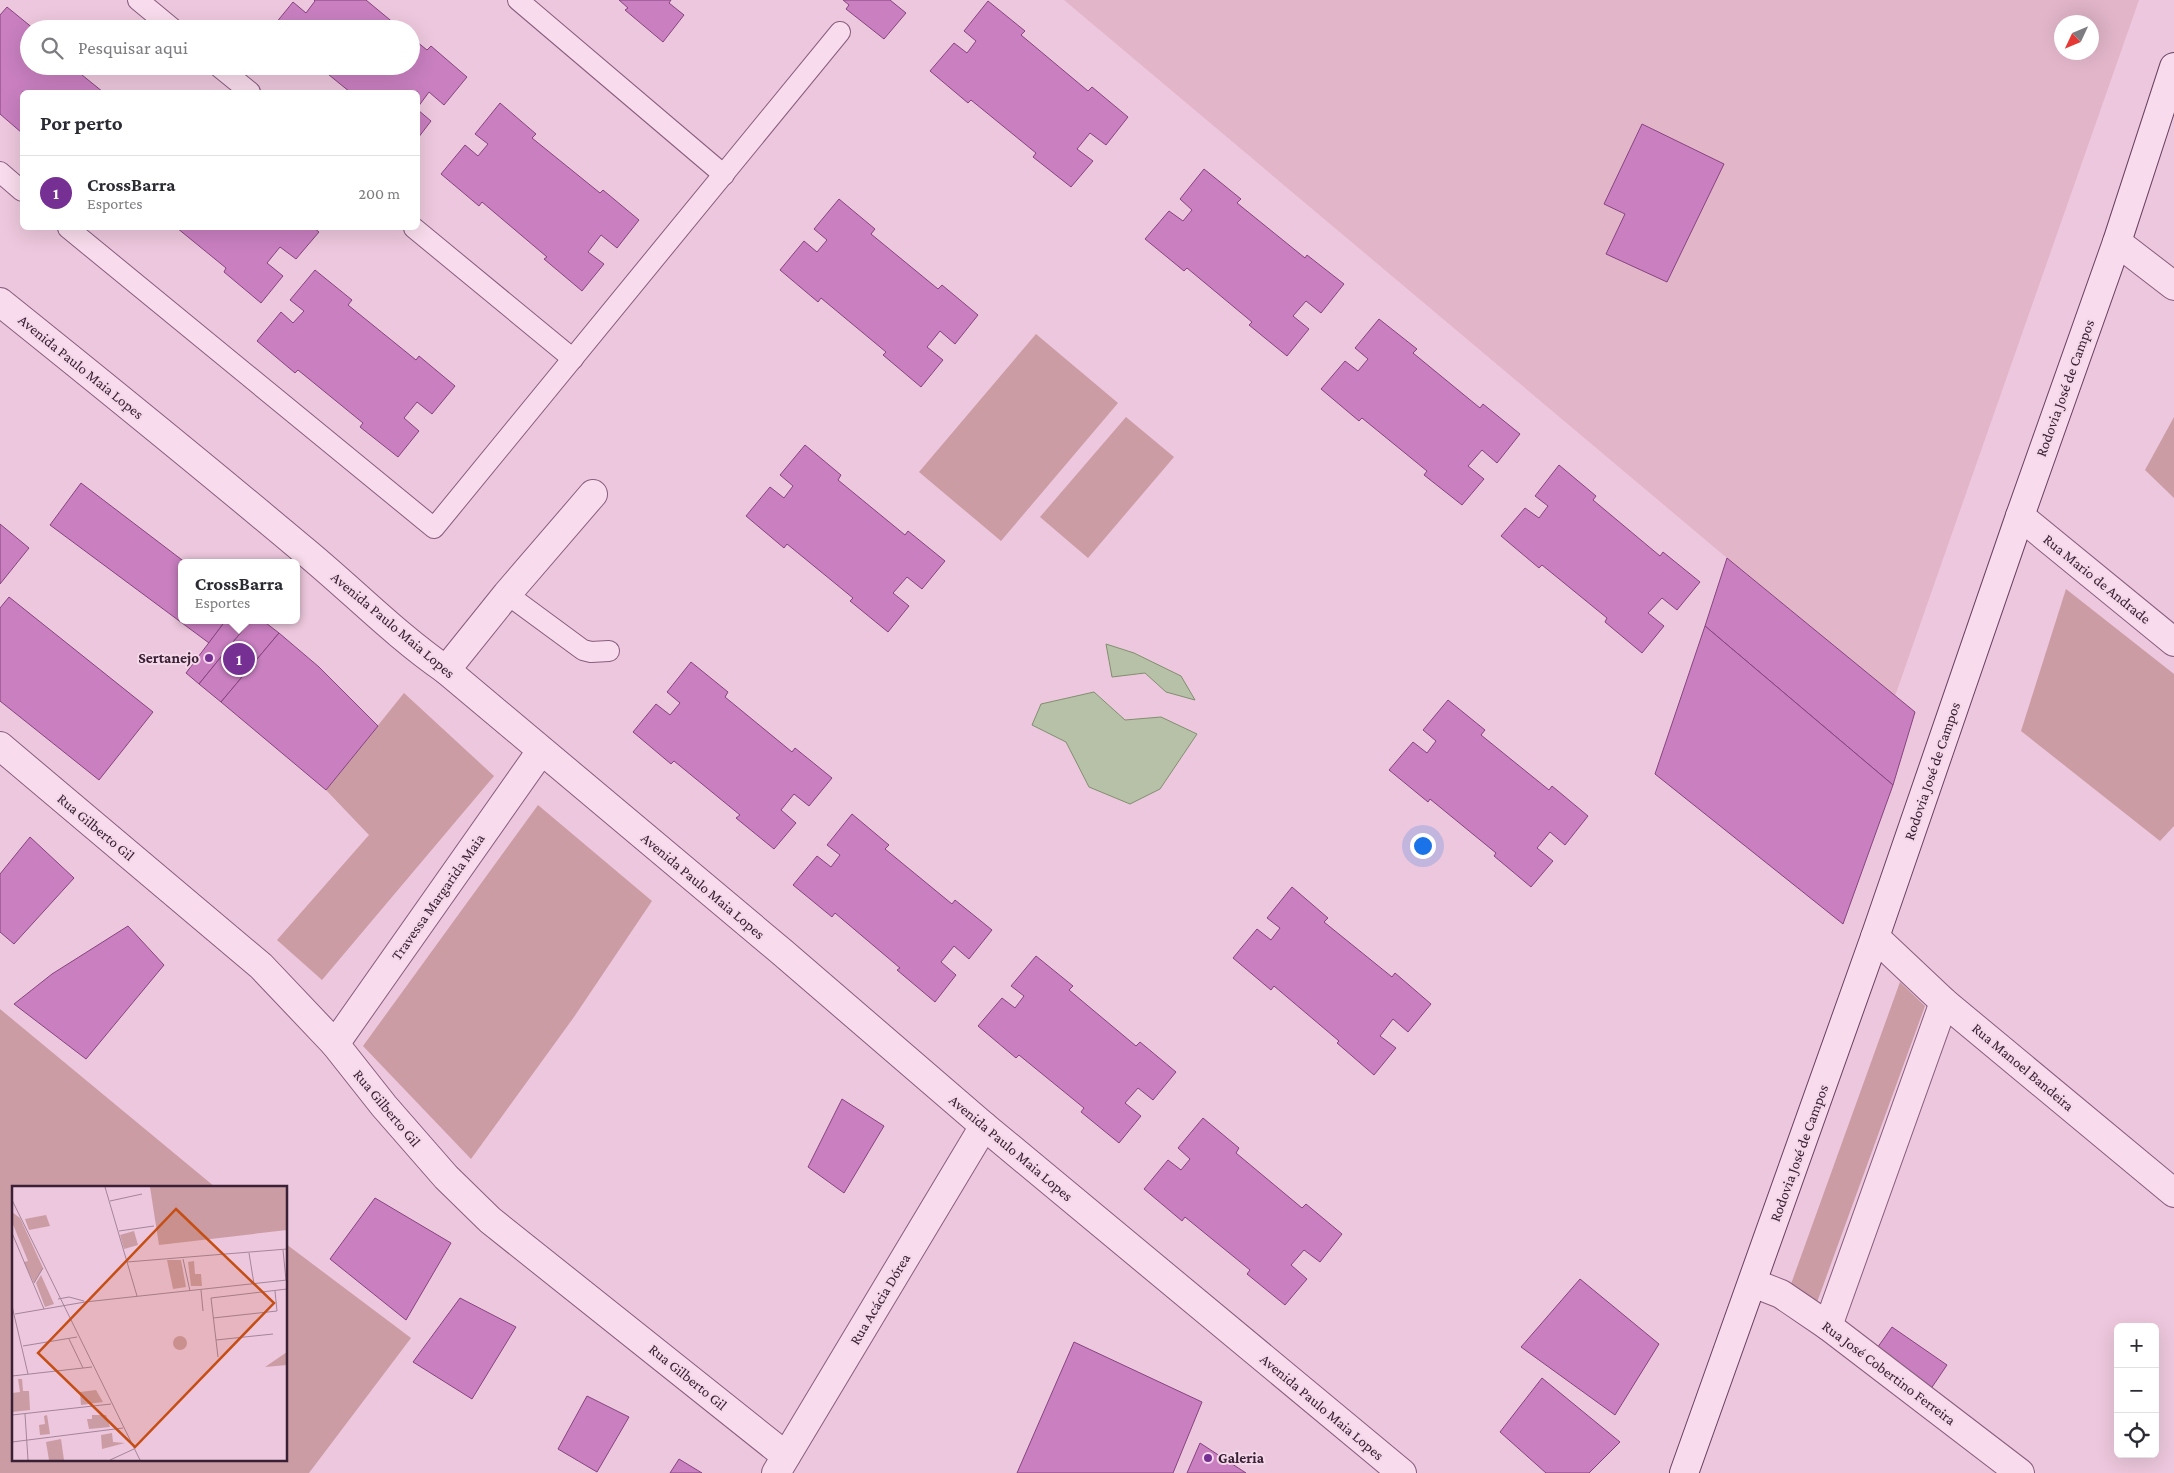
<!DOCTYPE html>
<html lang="pt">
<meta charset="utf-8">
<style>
body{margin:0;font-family:"Crimson Pro",serif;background:#f7f7f7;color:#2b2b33}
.controls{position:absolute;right:15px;bottom:15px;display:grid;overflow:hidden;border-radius:8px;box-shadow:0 5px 20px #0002}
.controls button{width:45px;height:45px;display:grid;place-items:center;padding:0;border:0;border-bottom:1px solid #e1e1e2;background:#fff;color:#2b2b33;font:25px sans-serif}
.compass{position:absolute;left:2054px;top:15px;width:45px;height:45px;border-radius:50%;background:#fff;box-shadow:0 5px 20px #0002;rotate:226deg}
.you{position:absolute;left:1422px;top:845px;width:18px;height:18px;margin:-12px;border:4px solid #fff;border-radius:50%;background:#1a73e8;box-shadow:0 0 0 8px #1a73e833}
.badge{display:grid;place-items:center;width:32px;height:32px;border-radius:50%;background:#763094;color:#fff;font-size:16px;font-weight:700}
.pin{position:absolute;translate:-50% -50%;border:2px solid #fff;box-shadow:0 1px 5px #0006}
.popup{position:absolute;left:178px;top:559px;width:122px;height:65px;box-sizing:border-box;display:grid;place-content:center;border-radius:8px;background:#fff;filter:drop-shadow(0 1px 4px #0005);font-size:16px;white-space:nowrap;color:#7c7c81}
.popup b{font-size:19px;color:#2b2b33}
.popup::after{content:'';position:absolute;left:50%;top:100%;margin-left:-10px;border:10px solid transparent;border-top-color:#fff}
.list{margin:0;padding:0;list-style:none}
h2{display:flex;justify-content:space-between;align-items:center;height:65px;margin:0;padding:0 20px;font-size:21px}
h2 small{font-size:16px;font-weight:400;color:#7c7c81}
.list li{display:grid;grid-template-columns:32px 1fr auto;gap:15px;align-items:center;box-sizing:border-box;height:75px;padding:0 20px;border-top:1px solid #e1e1e2}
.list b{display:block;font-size:19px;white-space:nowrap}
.list p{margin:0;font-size:16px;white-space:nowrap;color:#7c7c81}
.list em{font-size:16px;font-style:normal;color:#7c7c81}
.icon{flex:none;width:28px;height:28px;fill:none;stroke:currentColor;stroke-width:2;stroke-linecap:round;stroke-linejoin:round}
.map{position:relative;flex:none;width:2174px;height:1473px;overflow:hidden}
.search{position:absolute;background:#fff;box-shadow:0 5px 20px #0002;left:20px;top:20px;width:400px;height:55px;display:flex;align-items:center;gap:12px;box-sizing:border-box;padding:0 18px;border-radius:28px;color:#7c7c81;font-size:19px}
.panel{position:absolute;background:#fff;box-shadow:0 5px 20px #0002;left:20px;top:90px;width:400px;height:140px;border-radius:8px}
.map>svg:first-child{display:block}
.farmland{fill:#e2b5c9;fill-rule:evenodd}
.green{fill:#cb9ca4}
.water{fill:#b7c1a8;stroke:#808f6f}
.building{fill:#c97fc0;stroke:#86447f}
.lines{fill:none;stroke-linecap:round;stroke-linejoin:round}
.service-casing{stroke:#885d7d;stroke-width:22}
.minor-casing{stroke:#885d7d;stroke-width:30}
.secondary-casing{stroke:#6a4061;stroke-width:30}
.service{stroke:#f8dbec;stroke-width:20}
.minor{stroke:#f8dbec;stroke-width:28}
.secondary{stroke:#f8dbec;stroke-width:28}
.poi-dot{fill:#763094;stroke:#f4d7e8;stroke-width:2}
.labels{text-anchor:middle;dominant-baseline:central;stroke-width:4;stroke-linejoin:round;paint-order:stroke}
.street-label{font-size:15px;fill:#392034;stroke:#f4d7e8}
.poi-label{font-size:15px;font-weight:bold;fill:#392034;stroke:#f4d7e8;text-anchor:end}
.inset-road{fill:none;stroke:#a58499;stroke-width:1}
.view{fill:#c54e14;fill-opacity:0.15;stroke:#c54e14;stroke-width:2.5}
.inset-edge{fill:none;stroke:#392034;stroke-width:2.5}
</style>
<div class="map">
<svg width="2174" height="1473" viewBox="0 0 2174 1473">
<rect width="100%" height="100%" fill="#edc7dd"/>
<path class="farmland" d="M1064,0H2139L1895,696L1727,558ZM2062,22H2092V52H2062Z"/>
<g class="green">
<path d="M1036,334L1118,403L1001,541L919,472Z"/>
<path d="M1126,417L1174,457L1088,558L1040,517Z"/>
<path d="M2174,417V498L2145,470Z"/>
<path d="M2066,589L2174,674V826L2160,841L2021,731Z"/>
<path d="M404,693L494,776L322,980L277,940L369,835L326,790Z"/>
<path d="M538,805L652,901L574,1017L471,1159L363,1046Z"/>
<path d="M1900,982L1925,1006L1816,1305L1791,1284Z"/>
<path d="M0,1009L215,1187H14V1459H286V1244L411,1338L309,1473H0Z"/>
</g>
<g class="water">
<path d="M1106,644L1134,653L1181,676L1195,700L1166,692L1145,673L1112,677Z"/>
<path d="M1094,692L1125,720L1161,717L1197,734L1160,789L1130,804L1089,787L1066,742L1032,725L1041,704Z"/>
</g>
<g class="building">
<path d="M314,0H366L401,29H271L293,2L306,13L315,1Z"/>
<path d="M619,0H671L669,3L684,15L663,42L625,10L628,8Z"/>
<path d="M843,0H890L906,13L884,39L846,9L849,5Z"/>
<path d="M988,1L1025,31L1021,35L1088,91L1092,87L1128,117L1106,145L1090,133L1077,149L1093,161L1071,187L1033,157L1036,153L971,100L968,103L930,71L954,43L967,53L976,41L964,31Z"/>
<path d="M7,7L34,29H29V66H71L103,92H22V133L0,114V15Z"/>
<path d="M411,37L427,50L431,46L467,77L444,105L429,92L418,107V92H350L318,66H411Z"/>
<path d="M500,103L536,134L532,138L600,193L603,190L639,220L617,248L601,235L588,252L604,264L582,291L544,259L547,257L482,202L479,206L441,174L465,145L478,156L488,144L475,134Z"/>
<path d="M418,110L431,121L418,138Z"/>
<path d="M1642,124L1724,164L1667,282L1606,254L1625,214L1604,204Z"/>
<path d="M1204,169L1241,199L1237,203L1305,258L1307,255L1344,284L1321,313L1306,301L1293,316L1309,329L1287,356L1249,325L1252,322L1187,268L1184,271L1145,239L1169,211L1183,221L1192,210L1180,199Z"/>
<path d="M839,199L875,229L871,234L938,289L942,285L978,315L955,344L940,331L927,347L943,360L921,387L883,355L886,352L821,298L818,302L780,270L804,241L817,252L827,240L814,229Z"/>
<path d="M177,228H314L319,232L296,259L280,247L267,263L283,276L261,303L224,272L226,268Z"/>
<path d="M315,270L352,300L348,305L416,360L419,356L455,386L432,414L417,402L404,418L419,431L398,457L360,427L363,423L298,370L295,373L257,341L281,312L293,323L304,311L290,300Z"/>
<path d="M1379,319L1417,349L1413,353L1480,408L1483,404L1520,434L1497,463L1482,450L1468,466L1484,479L1462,505L1424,475L1427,471L1362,418L1359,421L1321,389L1345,361L1358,371L1368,359L1355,348Z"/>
<path d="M805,445L841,475L838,480L905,535L908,531L945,561L922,589L907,577L893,593L909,606L888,632L850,601L853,598L787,544L784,548L746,516L770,487L784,498L793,486L780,475Z"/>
<path d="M1559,465L1596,496L1593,500L1660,556L1663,552L1700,582L1677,610L1662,598L1648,613L1664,626L1642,653L1605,622L1607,618L1542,565L1539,568L1501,536L1525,508L1539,518L1548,506L1535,496Z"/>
<path d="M81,483L186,563H182V620H226L209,643L50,525Z"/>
<path d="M0,524L29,548L0,584Z"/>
<path d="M1727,558L1915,712L1893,785L1705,626Z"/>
<path d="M9,597L153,712L99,780L0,701V608Z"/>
<path d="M226,620H251L199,684L186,673Z"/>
<path d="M251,620H262L279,633L221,702L199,684Z"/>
<path d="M1705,626L1893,785L1843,924L1655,774Z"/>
<path d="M279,633L319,667L378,726L326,790L221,702Z"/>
<path d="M691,662L728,692L725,697L792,752L795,748L832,778L809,806L794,794L781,810L796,823L774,849L736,818L740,815L674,761L671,764L633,732L656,704L670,715L680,703L667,692Z"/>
<path d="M1448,700L1485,730L1481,735L1549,790L1552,786L1588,816L1565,845L1550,832L1537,848L1553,861L1531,887L1494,856L1496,853L1430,799L1428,802L1389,770L1413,742L1427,753L1436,741L1423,730Z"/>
<path d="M852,814L889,845L885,849L952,904L955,900L992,930L969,959L954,946L941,962L956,975L935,1002L897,970L900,968L835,913L832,917L793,885L817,856L831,867L840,855L827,845Z"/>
<path d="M30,837L74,878L14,944L0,932V874Z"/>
<path d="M1292,887L1328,918L1324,922L1392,977L1395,973L1431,1004L1408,1032L1393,1019L1380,1036L1396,1048L1374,1075L1337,1043L1339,1041L1274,986L1271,990L1233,958L1257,929L1271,940L1280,928L1267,918Z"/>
<path d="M128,926L164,965L86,1059L14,1004L52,974Z"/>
<path d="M1036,956L1073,986L1069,990L1136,1046L1140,1042L1176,1072L1153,1100L1138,1088L1125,1103L1141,1116L1119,1143L1081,1112L1084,1108L1019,1055L1016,1058L978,1026L1002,998L1015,1008L1024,996L1011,986Z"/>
<path d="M842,1099L884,1126L844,1193L808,1167Z"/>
<path d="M1203,1118L1239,1148L1236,1153L1302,1208L1306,1204L1342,1234L1320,1262L1304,1250L1291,1265L1307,1279L1285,1305L1247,1274L1250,1270L1185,1217L1182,1221L1144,1189L1168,1160L1181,1170L1190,1159L1178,1148Z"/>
<path d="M375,1198L451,1243L406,1320L330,1259Z"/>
<path d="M1580,1279L1659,1344L1615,1415L1521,1347Z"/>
<path d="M460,1298L516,1327L472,1399L413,1362Z"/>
<path d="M1892,1327L1947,1365L1924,1399L1870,1358Z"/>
<path d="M1074,1342L1202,1402L1173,1473H1017Z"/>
<path d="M1542,1378L1620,1442L1589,1473H1546L1500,1432Z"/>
<path d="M587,1396L629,1417L597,1472L558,1449Z"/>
<path d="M1200,1443L1246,1473H1187Z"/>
<path d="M679,1459L702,1473H670Z"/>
</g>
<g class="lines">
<defs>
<g id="service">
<path d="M138,0L173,29"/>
<path d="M518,0L724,175"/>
<path d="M218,66L250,92"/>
<path d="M0,172L22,191"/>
<path d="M68,228L434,528L840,32"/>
<path d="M414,228L573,359"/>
<path d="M507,594L583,650L591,652L609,651"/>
</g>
<g id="minor">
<path d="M2117,242L2174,286"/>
<path d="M0,302C101,383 202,465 301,548C350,588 394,634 446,670L782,952L984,1126L1402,1473"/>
<path d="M2020,516L2174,642"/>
<path d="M446,670L507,594L593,494"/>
<path d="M0,746L261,966L335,1044L384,1106L446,1177L490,1220L786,1456"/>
<path d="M1875,937L1944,1002L2174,1193"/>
<path d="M335,1044L541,751"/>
<path d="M1753,1283L1781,1294L1828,1326L2020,1473"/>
<path d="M1828,1326L1944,1002"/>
<path d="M776,1473L984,1126"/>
</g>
<path id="secondary" d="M1684,1473L1875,937L2020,516L2117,242L2174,67"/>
</defs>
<use href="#service" class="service-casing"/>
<use href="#minor" class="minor-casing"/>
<use href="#secondary" class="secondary-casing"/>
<use href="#service" class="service"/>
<use href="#minor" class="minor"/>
<use href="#secondary" class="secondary"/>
</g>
<g class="poi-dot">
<circle cx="209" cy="658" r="5"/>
<circle cx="1208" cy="1458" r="5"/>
</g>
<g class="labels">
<g class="street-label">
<text transform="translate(81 367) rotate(39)">Avenida Paulo Maia Lopes</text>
<text transform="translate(2065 388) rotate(-70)">Rodovia José de Campos</text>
<text transform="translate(2097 579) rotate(39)">Rua Mario de Andrade</text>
<text transform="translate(393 625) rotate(40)">Avenida Paulo Maia Lopes</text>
<text transform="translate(1932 771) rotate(-71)">Rodovia José de Campos</text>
<text transform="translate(96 827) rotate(40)">Rua Gilberto Gil</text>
<text transform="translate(703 886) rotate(40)">Avenida Paulo Maia Lopes</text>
<text transform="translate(438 897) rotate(-55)">Travessa Margarida Maia</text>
<text transform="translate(2023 1067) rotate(40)">Rua Manoel Bandeira</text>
<text transform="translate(387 1108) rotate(50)">Rua Gilberto Gil</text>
<text transform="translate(1011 1148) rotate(40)">Avenida Paulo Maia Lopes</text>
<text transform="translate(1799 1153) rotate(-70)">Rodovia José de Campos</text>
<text transform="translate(880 1299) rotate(-59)">Rua Acácia Dórea</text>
<text transform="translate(1889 1373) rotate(37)">Rua José Cobertino Ferreira</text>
<text transform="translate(688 1377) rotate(39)">Rua Gilberto Gil</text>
<text transform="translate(1322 1407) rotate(40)">Avenida Paulo Maia Lopes</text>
</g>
<g class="poi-label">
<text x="199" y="658">Sertanejo</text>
<text x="1218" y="1458" text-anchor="start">Galeria</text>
</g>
</g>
<g transform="translate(12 1186)">
<rect width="275" height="275" fill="#edc7dd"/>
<path d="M138,1H275V44L147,59ZM0,26L8,32L31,82L22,97L12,76L16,75L0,36ZM34,29L38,40L17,44L13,33ZM122,45L126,59L112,63L108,49ZM155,74H169L174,101L161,103ZM182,75L183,88H189L190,100H179L176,76ZM29,89L42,118L33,121L24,97ZM161 157a7 7 0 1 1 14 0a7 7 0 1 1-14 0ZM275,166V179L253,181ZM6,193H10L11,205H17L18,224L0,226V207L8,206ZM84,204L91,216L69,219L68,206ZM35,229L38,248L28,249L27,239L33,238L32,230ZM80,229H94L98,241L77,243L75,233H80ZM100,247L101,256L113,257L90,263L89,249ZM49,253L52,274H37L34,256Z" fill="#cb9ca4"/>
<path class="inset-road" d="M93,1L125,110M0,14L128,274M98,15L130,8M107,45L142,40M0,47L32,123M271,64L274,94M237,67L242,98M171,73L178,105M115,76L275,63M22,97L31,82M189,104L191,125M46,113L57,111L72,115M0,120L16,188M3,128L73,116L275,94M201,132L265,125L263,105M57,153L71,182M204,154L261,148M11,160L65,151M206,171L199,112L275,103M0,190L80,181M13,228L16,274M0,229L99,218M0,256L111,242M98,274L122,263"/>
<path class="view" d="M164,23L262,117L123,261L26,167Z"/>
<rect width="275" height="275" class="inset-edge"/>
</g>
</svg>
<div class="controls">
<button>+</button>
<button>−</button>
<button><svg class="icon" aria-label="locate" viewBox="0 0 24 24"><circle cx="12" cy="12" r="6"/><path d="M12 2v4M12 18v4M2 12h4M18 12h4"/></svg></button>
</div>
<svg class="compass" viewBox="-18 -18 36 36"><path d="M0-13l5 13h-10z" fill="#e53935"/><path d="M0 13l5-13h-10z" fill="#7c7c81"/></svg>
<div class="you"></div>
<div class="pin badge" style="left:239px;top:659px">1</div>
<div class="popup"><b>CrossBarra</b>Esportes</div>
<div class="search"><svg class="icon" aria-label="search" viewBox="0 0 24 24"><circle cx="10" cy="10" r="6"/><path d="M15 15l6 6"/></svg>Pesquisar aqui</div>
<section class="panel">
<h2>Por perto<small></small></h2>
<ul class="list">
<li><span class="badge">1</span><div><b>CrossBarra</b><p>Esportes</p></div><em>200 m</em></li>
</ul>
</section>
</div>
